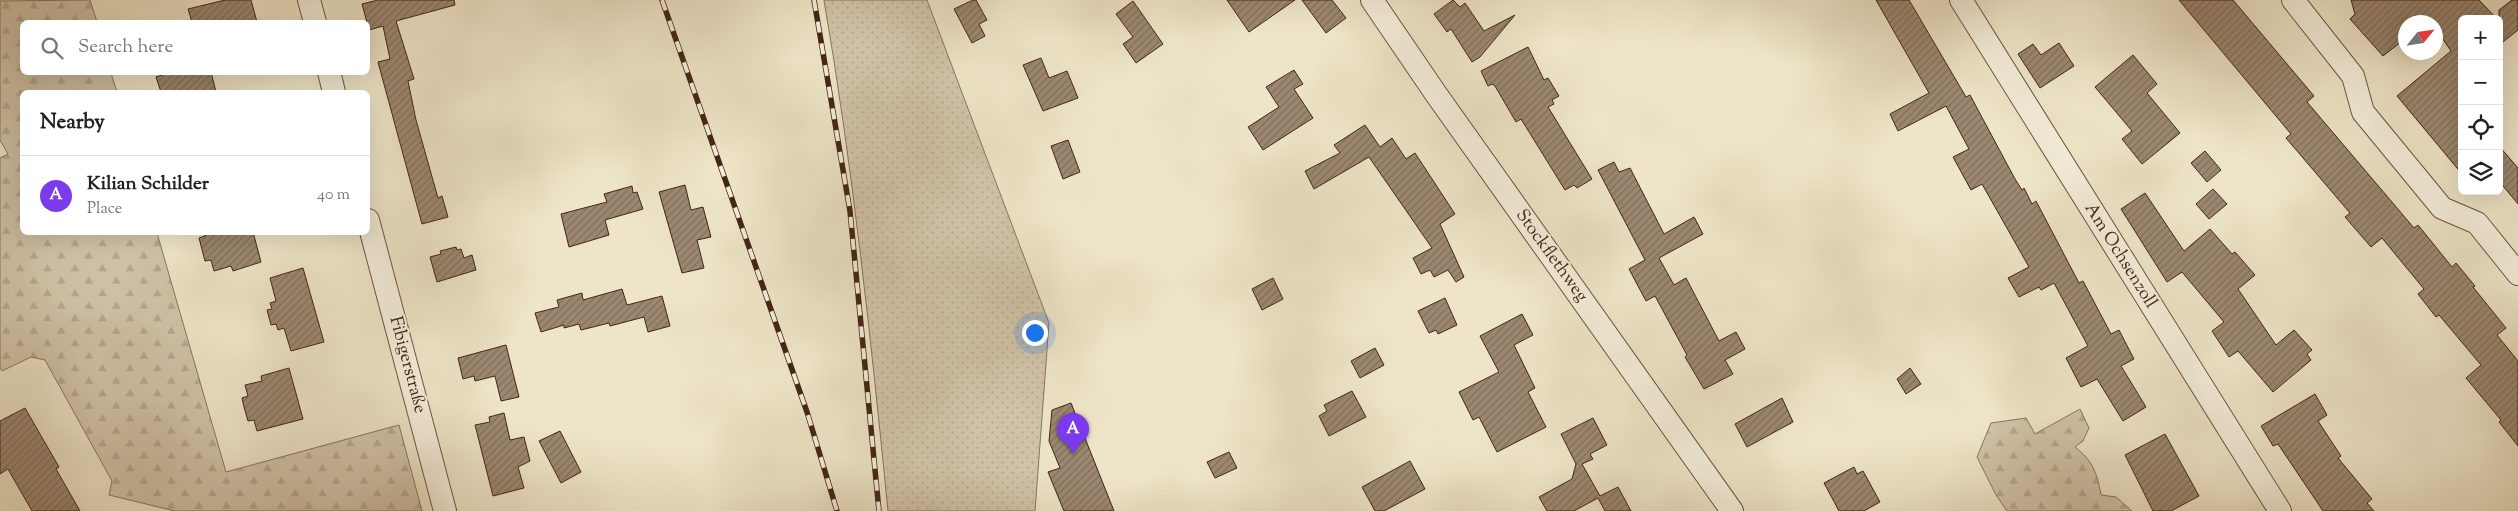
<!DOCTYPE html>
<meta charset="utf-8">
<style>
body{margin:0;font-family:"Sorts Mill Goudy",serif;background:#f2f2f2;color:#202124}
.controls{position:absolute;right:15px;top:15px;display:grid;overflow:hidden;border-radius:8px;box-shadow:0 5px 20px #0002}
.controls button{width:45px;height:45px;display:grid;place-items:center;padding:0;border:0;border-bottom:1px solid #e0e0e0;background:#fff;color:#202124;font:25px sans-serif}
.compass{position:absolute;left:2398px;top:15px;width:45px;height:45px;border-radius:50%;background:#fff;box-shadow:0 5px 20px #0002;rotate:60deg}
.you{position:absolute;left:1034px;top:332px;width:18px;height:18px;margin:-12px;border:4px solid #fff;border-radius:50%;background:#1a73e8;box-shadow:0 0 0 8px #1a73e833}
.badge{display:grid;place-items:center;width:32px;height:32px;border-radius:50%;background:#7c3aed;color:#fff;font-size:16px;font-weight:700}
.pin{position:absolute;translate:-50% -41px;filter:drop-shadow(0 1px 2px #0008)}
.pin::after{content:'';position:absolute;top:26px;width:18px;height:15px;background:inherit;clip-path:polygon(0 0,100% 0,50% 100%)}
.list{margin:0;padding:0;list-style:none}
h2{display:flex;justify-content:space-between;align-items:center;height:65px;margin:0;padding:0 20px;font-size:21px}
h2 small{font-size:16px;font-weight:400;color:#757577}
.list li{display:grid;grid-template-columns:32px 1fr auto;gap:15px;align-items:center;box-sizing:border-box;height:80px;padding:0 20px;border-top:1px solid #e0e0e0}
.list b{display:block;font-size:19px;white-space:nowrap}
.list p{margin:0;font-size:16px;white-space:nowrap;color:#757577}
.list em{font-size:16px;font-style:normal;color:#757577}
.icon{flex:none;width:28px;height:28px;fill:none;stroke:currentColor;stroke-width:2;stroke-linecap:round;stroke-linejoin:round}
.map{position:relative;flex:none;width:2518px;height:511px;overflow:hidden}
.search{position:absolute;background:#fff;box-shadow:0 5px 20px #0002;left:20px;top:20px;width:350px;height:55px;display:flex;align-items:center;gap:12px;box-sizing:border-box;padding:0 18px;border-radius:8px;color:#757577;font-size:19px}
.panel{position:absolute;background:#fff;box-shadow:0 5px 20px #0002;left:20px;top:90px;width:350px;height:145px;border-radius:8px}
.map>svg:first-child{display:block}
.green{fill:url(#green-dots);stroke:#8a745e}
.forest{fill:url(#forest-firs);stroke:#8a745e}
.building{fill:url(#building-hatch);stroke:#442414}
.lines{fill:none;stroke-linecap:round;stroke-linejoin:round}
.minor-casing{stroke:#6e5441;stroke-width:24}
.minor{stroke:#f4eedb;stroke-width:22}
.rail-casing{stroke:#442414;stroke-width:5.5}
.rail{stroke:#f4eedb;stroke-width:4;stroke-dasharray:11;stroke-linecap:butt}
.labels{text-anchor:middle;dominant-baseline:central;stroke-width:4.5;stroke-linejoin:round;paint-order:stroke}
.street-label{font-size:18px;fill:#442414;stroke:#f4eedb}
</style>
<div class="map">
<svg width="2518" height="511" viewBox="0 0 2518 511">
<defs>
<pattern id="green-dots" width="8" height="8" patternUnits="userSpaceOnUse" patternTransform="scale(1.25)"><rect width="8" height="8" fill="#d1c4a9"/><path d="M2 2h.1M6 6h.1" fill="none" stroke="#b5a891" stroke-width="1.8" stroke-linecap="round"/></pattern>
<pattern id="forest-firs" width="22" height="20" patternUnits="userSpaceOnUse" patternTransform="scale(1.25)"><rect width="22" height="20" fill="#d1c4a9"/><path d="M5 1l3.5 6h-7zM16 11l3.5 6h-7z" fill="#b5a891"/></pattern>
<pattern id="building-hatch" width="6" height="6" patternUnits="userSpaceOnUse" patternTransform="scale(1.25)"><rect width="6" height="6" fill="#9c8872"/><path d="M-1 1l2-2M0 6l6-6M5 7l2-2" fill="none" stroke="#816f5c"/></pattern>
</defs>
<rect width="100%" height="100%" fill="#eee5c8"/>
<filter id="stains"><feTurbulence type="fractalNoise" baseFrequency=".004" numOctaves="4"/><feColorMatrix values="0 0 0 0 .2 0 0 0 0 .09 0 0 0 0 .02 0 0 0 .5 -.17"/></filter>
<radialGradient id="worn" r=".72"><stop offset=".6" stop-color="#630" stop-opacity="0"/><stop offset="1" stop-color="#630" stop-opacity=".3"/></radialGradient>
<path class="green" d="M824,0H927L1049,323L1035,511H888C871,340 853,169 824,0Z"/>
<g class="forest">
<path d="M90,0L97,22H22V72L111,73L117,92H22V232L157,233L226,472L399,425L422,511H175L109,495L112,481L45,360L31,357L2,371L0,367V158L8,154L0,140V1Z"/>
<path d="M2080,409L2089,428L2083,441L2075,447C2093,461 2097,473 2101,495L2116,497L2132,511H2007L1996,495L1977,457L1991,423L2026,418L2035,434Z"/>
</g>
<g class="building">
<path d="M225,0H251L257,22H192L188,9Z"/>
<path d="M378,0H454L455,5L396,21L414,79L408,81L416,120L438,198L442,196L448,217L422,224L378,62L390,59L383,26L369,30L362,4Z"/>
<path d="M973,0H976L987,20L979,24L985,36L972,43L954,9Z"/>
<path d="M1227,0H1295L1249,32Z"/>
<path d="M1302,0H1332L1346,18L1326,33Z"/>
<path d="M1453,0L1460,7L1465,3L1484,31L1515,15L1480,57L1472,62L1451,29L1447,32L1434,14Z"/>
<path d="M1876,0H1909L1966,97L1970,95L2015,179L2022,190L2024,188L2032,204L2036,201L2079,283L2083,281L2111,334L2119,330L2134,359L2121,366L2146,407L2123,421L2097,379L2081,387L2066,358L2088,346L2054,283L2041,290L2039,287L2019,297L2008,278L2029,267L1982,184L1971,190L1953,157L1969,149L1946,106L1898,131L1890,114L1929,93Z"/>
<path d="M2179,0H2233L2314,96L2307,102L2414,228L2418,225L2452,267L2456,263L2475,286L2473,287L2506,328L2497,335L2518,361V446L2499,422L2501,420L2466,378L2481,365L2439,315L2436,317L2418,294L2424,289L2382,238L2371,247L2345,217L2350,213L2286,138L2291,134Z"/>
<path d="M2351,0H2479L2497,19H2462V174L2397,96L2451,51L2436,29V22H2406V38L2383,56L2350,19L2355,14Z"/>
<path d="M2512,0H2518V30L2499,45V10Z"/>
<path d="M1133,1L1163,44L1136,63L1123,44L1133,37L1116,14Z"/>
<path d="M2059,43L2074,66L2040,88L2018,54L2033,44L2041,55Z"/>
<path d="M1528,47L1544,80L1548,78L1559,96L1552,100L1554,104L1548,107L1592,179L1577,188L1574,185L1565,190L1521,119L1516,122L1495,86L1492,84L1488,86L1481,71Z"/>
<path d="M2133,55L2157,84L2147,93L2180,133L2142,164L2122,139L2132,131L2095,87Z"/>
<path d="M1041,58L1049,78L1067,71L1078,98L1043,111L1023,65Z"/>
<path d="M1294,70L1303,84L1294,89L1313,118L1263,150L1248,127L1279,107L1266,87Z"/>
<path d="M162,72H211L216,92H161L156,77L162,75Z"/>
<path d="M1365,125L1380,147L1392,138L1406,159L1415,153L1455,214L1440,224L1464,277L1456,282L1448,270L1434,277L1430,270L1421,274L1413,258L1432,248L1369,157L1314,189L1305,171L1340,153L1334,145Z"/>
<path d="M1068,140L1080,172L1063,179L1051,146Z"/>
<path d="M2499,146L2518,168V204L2499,181Z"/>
<path d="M2205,151L2221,170L2207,182L2191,163Z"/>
<path d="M1614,162L1619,172L1630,168L1664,234L1694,217L1703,234L1659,258L1674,285L1686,278L1719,341L1736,332L1745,349L1725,360L1733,374L1704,389L1685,357L1687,355L1655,296L1646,301L1629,269L1645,260L1598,170Z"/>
<path d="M685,185L691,210L703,207L711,237L697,240L704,268L682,273L659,192Z"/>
<path d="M632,186L633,193L637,192L643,209L605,220L609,235L569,247L561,214L607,202L604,194Z"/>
<path d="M2213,189L2227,204L2209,219L2196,204Z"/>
<path d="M2145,193L2184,251L2210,229L2232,254L2235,252L2255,275L2238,289L2276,345L2294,330L2312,350L2307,354L2311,360L2273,392L2238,351L2229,357L2212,331L2224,322L2182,272L2167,282L2121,209Z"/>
<path d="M204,232H253L261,262L233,271L231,266L214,271L211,260L205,261L199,238L205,236Z"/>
<path d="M456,247L457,250L461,249L464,258L472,255L476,270L437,282L430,257L441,254L440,251Z"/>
<path d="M303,268L324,342L291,351L284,328L278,330L276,324L271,325L267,310L272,309L270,303L276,301L270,278Z"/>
<path d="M1273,278L1283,299L1262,310L1252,289Z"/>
<path d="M622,289L627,305L662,296L670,326L648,332L644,317L610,326L609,323L581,330L579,324L564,328V325L541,332L535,313L559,307L557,300L582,293L583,300Z"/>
<path d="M1445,298L1457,325L1438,334L1436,330L1429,333L1418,311Z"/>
<path d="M1522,314L1533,335L1514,345L1535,388L1528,392L1546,427L1497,452L1479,417L1473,420L1459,392L1499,372L1480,336Z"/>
<path d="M506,345L519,397L501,401L495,376L475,381L474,376L463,379L458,358Z"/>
<path d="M1375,348L1384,365L1360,378L1351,361Z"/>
<path d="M289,368L303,419L257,431L254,420L248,421L244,407L242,398L248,396L245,385L262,381L261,376Z"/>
<path d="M1910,368L1921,384L1906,394L1897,379Z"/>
<path d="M1352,391L1366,417L1329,436L1319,416L1327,411L1324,405Z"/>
<path d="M2315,394L2327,415L2318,421L2341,456L2338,458L2372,499L2367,503L2374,511H2323L2278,444L2273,446L2261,426Z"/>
<path d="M1782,398L1793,422L1747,447L1735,424Z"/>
<path d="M1071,403L1114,511H1064L1048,472L1060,468L1049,441L1052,410Z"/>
<path d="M25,408L59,467L56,469L80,511H32L8,469L0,474V421Z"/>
<path d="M504,413L510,440L524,437L530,461L518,467L524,488L493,496L475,425L490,422L489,417Z"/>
<path d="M1593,418L1607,445L1590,454L1593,459L1582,464L1600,496L1618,487L1631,511H1605L1598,498L1574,511H1547L1539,497L1572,479L1576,464L1561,434Z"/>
<path d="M560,431L581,472L561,483L539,441Z"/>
<path d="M2165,434L2199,496L2171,511H2153L2125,455Z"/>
<path d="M1229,452L1237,468L1215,478L1207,462Z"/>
<path d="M1410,461L1425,489L1384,511H1375L1362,487Z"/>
<path d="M1854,467L1857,474L1863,471L1880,502L1864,511H1839L1824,483Z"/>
</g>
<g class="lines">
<defs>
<g id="minor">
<path d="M309,0L315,22"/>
<path d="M1372,0L1436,94L1732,511"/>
<path d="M1961,0L2280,511"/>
<path d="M2293,0L2353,76L2363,112L2442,208L2477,223L2518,274"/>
<path d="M329,72L334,92"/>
<path d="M368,220L445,511"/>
</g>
</defs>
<use href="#minor" class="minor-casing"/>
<use href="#minor" class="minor"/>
<defs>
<g id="rail">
<path d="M662,0L807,412L837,511"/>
<path d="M814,0L850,211L879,511"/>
</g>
</defs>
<use href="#rail" class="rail-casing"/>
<use href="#rail" class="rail"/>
</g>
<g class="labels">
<g class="street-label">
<text transform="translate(1551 256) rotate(54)">Stockflethweg</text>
<text transform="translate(2120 256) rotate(58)">Am Ochsenzoll</text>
<text transform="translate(407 365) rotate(75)">Fibigerstraße</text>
</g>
</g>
<rect width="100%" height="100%" filter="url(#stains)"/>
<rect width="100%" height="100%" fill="url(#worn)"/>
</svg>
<div class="controls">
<button>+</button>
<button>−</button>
<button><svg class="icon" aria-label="locate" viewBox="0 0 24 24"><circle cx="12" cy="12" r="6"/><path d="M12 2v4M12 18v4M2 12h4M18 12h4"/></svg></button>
<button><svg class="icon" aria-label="layers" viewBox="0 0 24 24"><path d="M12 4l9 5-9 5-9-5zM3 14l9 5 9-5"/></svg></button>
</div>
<svg class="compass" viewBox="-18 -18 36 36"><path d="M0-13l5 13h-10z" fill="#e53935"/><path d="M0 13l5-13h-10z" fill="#757577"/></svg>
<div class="you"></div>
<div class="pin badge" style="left:1073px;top:454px">A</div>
<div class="search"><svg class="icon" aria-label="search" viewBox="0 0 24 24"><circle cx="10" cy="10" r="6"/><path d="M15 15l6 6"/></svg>Search here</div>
<section class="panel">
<h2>Nearby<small></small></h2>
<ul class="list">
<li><span class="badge">A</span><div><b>Kilian Schilder</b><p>Place</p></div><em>40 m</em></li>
</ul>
</section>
</div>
